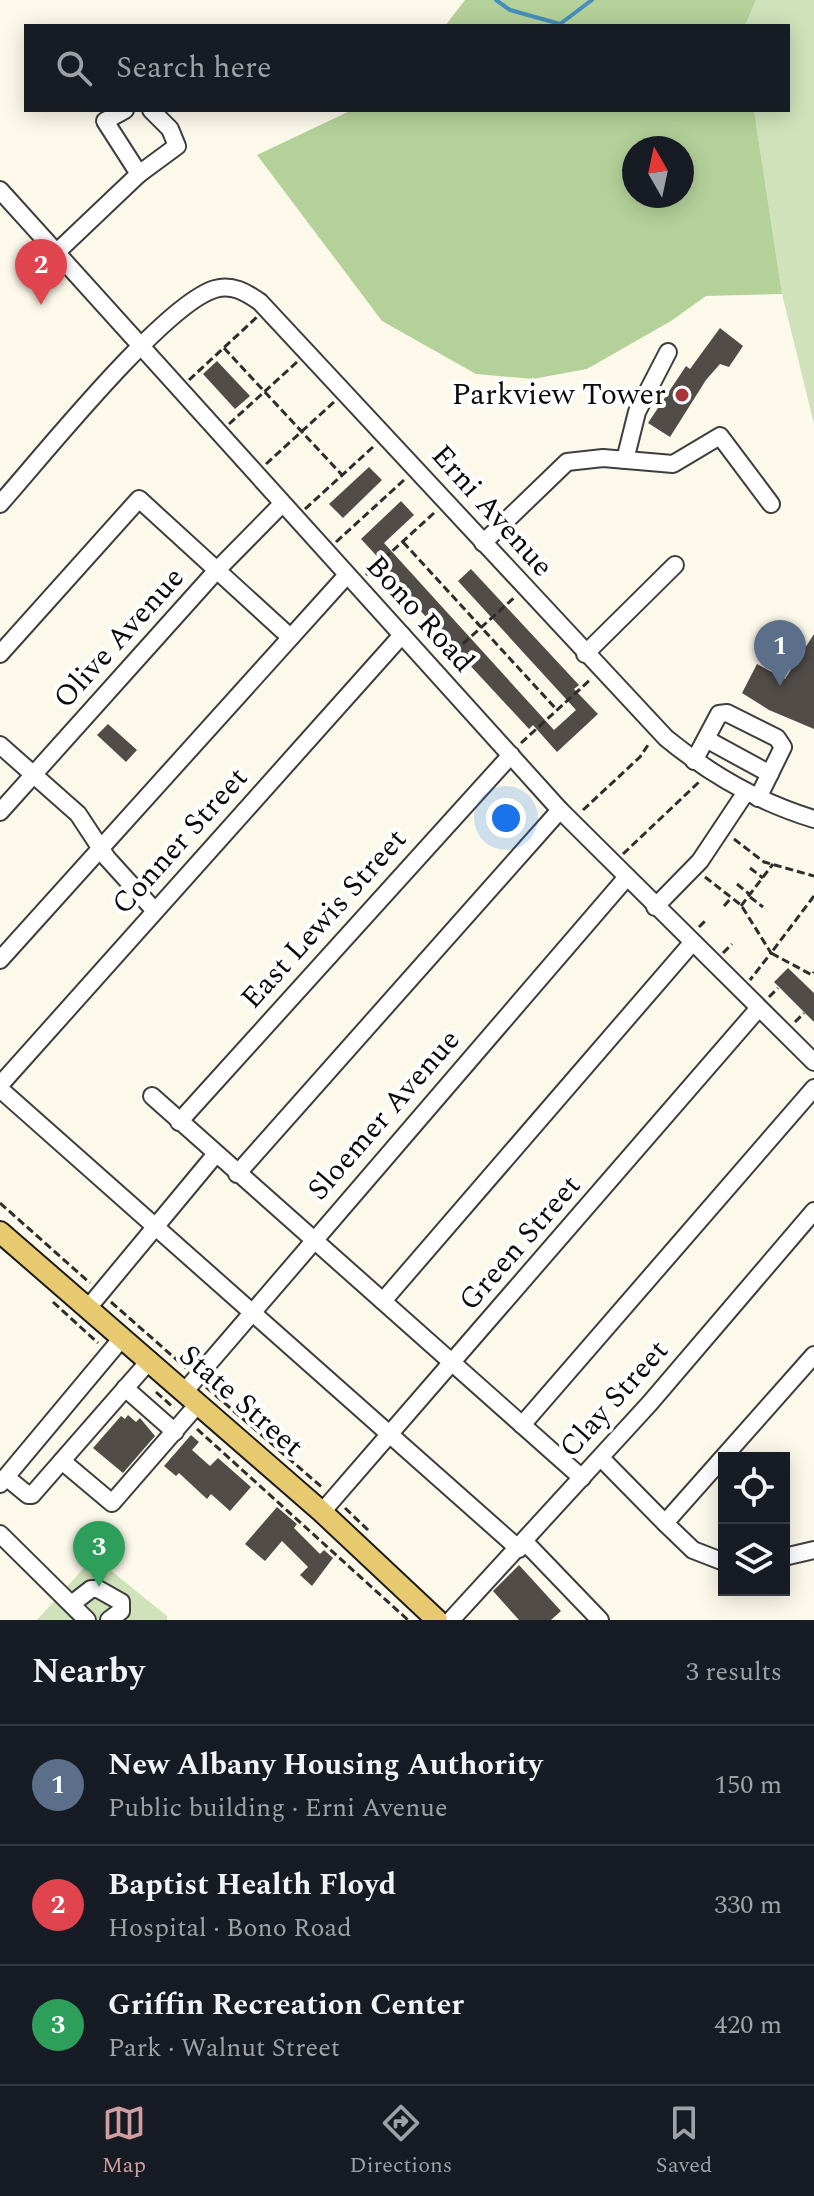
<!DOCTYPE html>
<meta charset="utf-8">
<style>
body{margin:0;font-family:Spectral,serif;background:#242831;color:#f1f3f6}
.controls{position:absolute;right:24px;bottom:24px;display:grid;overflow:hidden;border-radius:0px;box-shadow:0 4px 20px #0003}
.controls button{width:72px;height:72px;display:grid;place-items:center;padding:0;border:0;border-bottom:2px solid #363941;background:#171b24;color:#f1f3f6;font:40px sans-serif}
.compass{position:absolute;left:622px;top:136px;width:72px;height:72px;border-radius:50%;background:#171b24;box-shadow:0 4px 20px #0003;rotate:351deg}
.you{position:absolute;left:506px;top:818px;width:28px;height:28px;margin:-20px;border:6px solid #fff;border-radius:50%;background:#1a73e8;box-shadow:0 0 0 12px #1a73e833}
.badge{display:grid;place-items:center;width:52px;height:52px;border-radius:50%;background:#d19ea2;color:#fff;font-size:26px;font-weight:700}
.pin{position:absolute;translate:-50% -66px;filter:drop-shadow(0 2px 4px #0008)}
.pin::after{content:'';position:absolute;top:42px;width:28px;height:24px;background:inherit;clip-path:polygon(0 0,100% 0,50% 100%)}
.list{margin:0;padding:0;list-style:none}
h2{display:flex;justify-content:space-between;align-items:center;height:104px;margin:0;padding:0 32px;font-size:34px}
h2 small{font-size:26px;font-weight:400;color:#9ea1a6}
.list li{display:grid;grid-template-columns:52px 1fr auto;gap:24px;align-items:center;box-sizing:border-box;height:120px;padding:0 32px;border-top:2px solid #363941}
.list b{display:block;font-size:30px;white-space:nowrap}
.list p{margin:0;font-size:26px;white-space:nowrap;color:#9ea1a6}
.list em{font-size:26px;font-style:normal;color:#9ea1a6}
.icon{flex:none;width:44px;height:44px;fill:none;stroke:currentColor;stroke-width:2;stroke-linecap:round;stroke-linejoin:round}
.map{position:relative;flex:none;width:814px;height:1620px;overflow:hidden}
.search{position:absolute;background:#171b24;box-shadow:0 4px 20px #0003;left:24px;right:24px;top:24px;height:88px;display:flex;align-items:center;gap:20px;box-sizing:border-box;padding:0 28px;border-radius:0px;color:#9ea1a6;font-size:30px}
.sheet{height:464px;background:#171b24}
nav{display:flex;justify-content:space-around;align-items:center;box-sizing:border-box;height:112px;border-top:2px solid #363941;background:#171b24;font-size:22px;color:#9ea1a6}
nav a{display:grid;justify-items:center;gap:4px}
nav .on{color:#d19ea2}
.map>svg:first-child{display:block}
.green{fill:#cfe2b9}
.forest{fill:#b4d19a;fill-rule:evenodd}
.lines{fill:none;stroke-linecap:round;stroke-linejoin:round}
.stream{stroke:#468ebc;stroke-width:4}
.building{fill:#524c48}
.minor-casing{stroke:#3e3e3e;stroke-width:20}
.major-casing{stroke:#1c1c1c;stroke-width:24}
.path{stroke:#2d2d2d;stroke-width:3;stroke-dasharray:8 4;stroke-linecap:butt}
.minor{stroke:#fff;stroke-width:16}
.major{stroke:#e7c970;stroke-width:20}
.poi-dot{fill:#a9353c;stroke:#fff;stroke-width:3}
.labels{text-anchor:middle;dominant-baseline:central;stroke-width:8;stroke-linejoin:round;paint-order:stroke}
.poi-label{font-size:30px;fill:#0b0b0b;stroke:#fff;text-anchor:end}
.street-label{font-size:30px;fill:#0b0b0b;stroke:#fff}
</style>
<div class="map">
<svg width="814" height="1620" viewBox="0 0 814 1620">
<rect width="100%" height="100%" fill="#fcf9eb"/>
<g class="green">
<path d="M756,0H814V424L782,294L754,110H788V26H745Z"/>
<path d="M94,1557L167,1616V1620H37Z"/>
</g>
<g class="forest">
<path d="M465,0H756L745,26H445Z"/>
<path d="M352,110H754L782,294L706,296L671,321L587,369L533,379L476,374L382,321L257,155ZM682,148V196H634V148Z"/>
</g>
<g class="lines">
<path class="stream" d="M496,0L510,10L560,24L592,0"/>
</g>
<g class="building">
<path d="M720,328L743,346L729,367L720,364L706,380L670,437L648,423L686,366L690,369Z"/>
<path d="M217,361L250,396L235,409L203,374Z"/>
<path d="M369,467L382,480L343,518L329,504Z"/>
<path d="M401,501L414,515L384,543L554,730L576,710L458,581L471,569L579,685L574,689L598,714L557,752L533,725L529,729L452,646L383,569L386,566L361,539Z"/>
<path d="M814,634V729L769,710L742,693L757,664L785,679Z"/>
<path d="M108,724L137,750L126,762L97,735Z"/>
<path d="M788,968L814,993V1022L774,982Z"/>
<path d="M128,1415L136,1422L140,1418L155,1436L123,1473L93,1448L121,1416L125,1419Z"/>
<path d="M191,1435L199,1442L192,1450L210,1466L218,1458L251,1487L230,1511L211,1494L207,1499L179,1473L176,1476L164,1466Z"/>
<path d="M277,1507L297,1524L294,1528L320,1554L324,1550L333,1558L312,1586L300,1575L308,1567L282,1541L265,1561L245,1544Z"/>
<path d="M519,1565L561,1611L551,1620H519L493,1591Z"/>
</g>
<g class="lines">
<defs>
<g id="minor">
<path d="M125,110L105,121L139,174"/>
<path d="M0,190L560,810L814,1062"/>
<path d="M58,251L139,174L177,146L170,129L151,110"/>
<path d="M625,460L637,412L668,352"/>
<path d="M0,504C41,458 164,304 215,289C232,284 246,292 260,302L666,738C711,775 758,802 814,819"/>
<path d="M483,543L567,462L603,458L673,464L720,436L771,504"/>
<path d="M0,654L139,499L290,637"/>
<path d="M585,654L675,565"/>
<path d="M706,739L770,774"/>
<path d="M0,745L78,814L107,858L155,911"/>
<path d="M694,761L719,714L727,713L777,738L783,747L758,798"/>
<path d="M0,812L217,570L282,504"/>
<path d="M655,907L700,861L746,792"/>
<path d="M0,960L347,575"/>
<path d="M0,1085L402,635"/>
<path d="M0,1089L519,1549"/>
<path d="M152,1096L582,1478"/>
<path d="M179,1122L511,755"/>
<path d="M237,1174L560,810"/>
<path d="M383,1301L692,943"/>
<path d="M88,1308L215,1155"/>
<path d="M125,1388L175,1432"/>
<path d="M185,1391L627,877"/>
<path d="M522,1425L814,1088"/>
<path d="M601,1458L665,1523L814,1355"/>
<path d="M62,1461L112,1503L198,1404"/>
<path d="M6,1477L28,1495H32L150,1360"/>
<path d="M0,1484L122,1338"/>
<path d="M322,1512L758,1009"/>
<path d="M665,1523L693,1550L724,1562"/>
<path d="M0,1534L87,1620"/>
<path d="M525,1542L600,1620"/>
<path d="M784,1557L814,1550"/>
<path d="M73,1603L91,1589H98L121,1602V1611L109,1620"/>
<path d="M451,1620L650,1403L814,1211"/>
</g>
<path id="major" d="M0,1232L322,1512L437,1620"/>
</defs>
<use href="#minor" class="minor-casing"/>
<use href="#major" class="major-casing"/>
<g class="path">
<path d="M224,348L342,475"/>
<path d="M189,380L257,317"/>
<path d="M229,424L297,362"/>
<path d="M266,464L334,402"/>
<path d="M305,509L373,447"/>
<path d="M336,542L404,480"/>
<path d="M403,542L557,710"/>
<path d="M366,575L434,513"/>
<path d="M445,660L516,596"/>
<path d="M521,743L591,679"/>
<path d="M583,810L640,757L650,742"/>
<path d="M734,839L764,862L814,876"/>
<path d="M623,854L699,782"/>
<path d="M750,868L763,878"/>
<path d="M705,877L741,905L771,953L750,980"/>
<path d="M737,884L749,894"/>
<path d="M814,896L771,953L812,975L814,972"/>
<path d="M750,897L763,907"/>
<path d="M724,906L731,898"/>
<path d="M741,906L773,864"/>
<path d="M699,927L707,919"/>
<path d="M723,953L732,944"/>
<path d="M769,997L778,988"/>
<path d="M795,1022L804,1013"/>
<path d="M0,1203L90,1283"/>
<path d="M53,1302L98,1343"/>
<path d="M111,1302L186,1368"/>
<path d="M206,1387L324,1489"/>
<path d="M156,1392L174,1408"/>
<path d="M197,1429L408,1620"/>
<path d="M345,1508L368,1530"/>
</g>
<use href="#minor" class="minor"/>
<use href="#major" class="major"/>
</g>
<circle class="poi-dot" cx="682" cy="395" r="8"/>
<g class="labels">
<g class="poi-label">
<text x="666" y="395">Parkview Tower</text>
</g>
<g class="street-label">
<text transform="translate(492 511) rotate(48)">Erni Avenue</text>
<text transform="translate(420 614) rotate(48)">Bono Road</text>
<text transform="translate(119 638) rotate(-48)">Olive Avenue</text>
<text transform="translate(180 841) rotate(-48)">Conner Street</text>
<text transform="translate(324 919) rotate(-48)">East Lewis Street</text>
<text transform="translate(384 1115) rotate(-49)">Sloemer Avenue</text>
<text transform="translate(520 1243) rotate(-49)">Green Street</text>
<text transform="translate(614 1399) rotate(-48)">Clay Street</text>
<text transform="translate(241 1401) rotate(41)">State Street</text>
</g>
</g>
</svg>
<div class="controls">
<button><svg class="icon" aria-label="locate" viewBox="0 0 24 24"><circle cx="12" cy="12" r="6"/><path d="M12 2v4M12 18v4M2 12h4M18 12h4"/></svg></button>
<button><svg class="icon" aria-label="layers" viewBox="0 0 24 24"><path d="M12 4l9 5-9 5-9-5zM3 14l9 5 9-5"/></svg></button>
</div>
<svg class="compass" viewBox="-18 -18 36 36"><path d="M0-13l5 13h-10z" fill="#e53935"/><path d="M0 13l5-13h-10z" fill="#9ea1a6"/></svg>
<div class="you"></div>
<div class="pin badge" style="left:780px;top:686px;background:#5c6f8a">1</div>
<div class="pin badge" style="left:41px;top:305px;background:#e0444e">2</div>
<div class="pin badge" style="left:99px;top:1587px;background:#2e9e5b">3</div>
<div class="search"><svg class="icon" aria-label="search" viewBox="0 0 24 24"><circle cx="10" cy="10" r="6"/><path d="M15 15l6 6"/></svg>Search here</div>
</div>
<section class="sheet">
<h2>Nearby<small>3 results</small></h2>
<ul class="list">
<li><span class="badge" style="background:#5c6f8a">1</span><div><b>New Albany Housing Authority</b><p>Public building · Erni Avenue</p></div><em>150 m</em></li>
<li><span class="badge" style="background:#e0444e">2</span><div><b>Baptist Health Floyd</b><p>Hospital · Bono Road</p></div><em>330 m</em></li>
<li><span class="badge" style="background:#2e9e5b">3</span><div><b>Griffin Recreation Center</b><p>Park · Walnut Street</p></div><em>420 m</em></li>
</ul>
</section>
<nav>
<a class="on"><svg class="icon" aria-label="map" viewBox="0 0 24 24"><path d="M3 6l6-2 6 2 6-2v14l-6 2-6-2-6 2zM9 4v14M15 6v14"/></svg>Map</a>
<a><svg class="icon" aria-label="directions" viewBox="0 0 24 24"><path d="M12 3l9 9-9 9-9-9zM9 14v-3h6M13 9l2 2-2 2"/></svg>Directions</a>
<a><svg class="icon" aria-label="saved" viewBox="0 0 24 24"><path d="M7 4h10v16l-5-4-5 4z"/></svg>Saved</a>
</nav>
